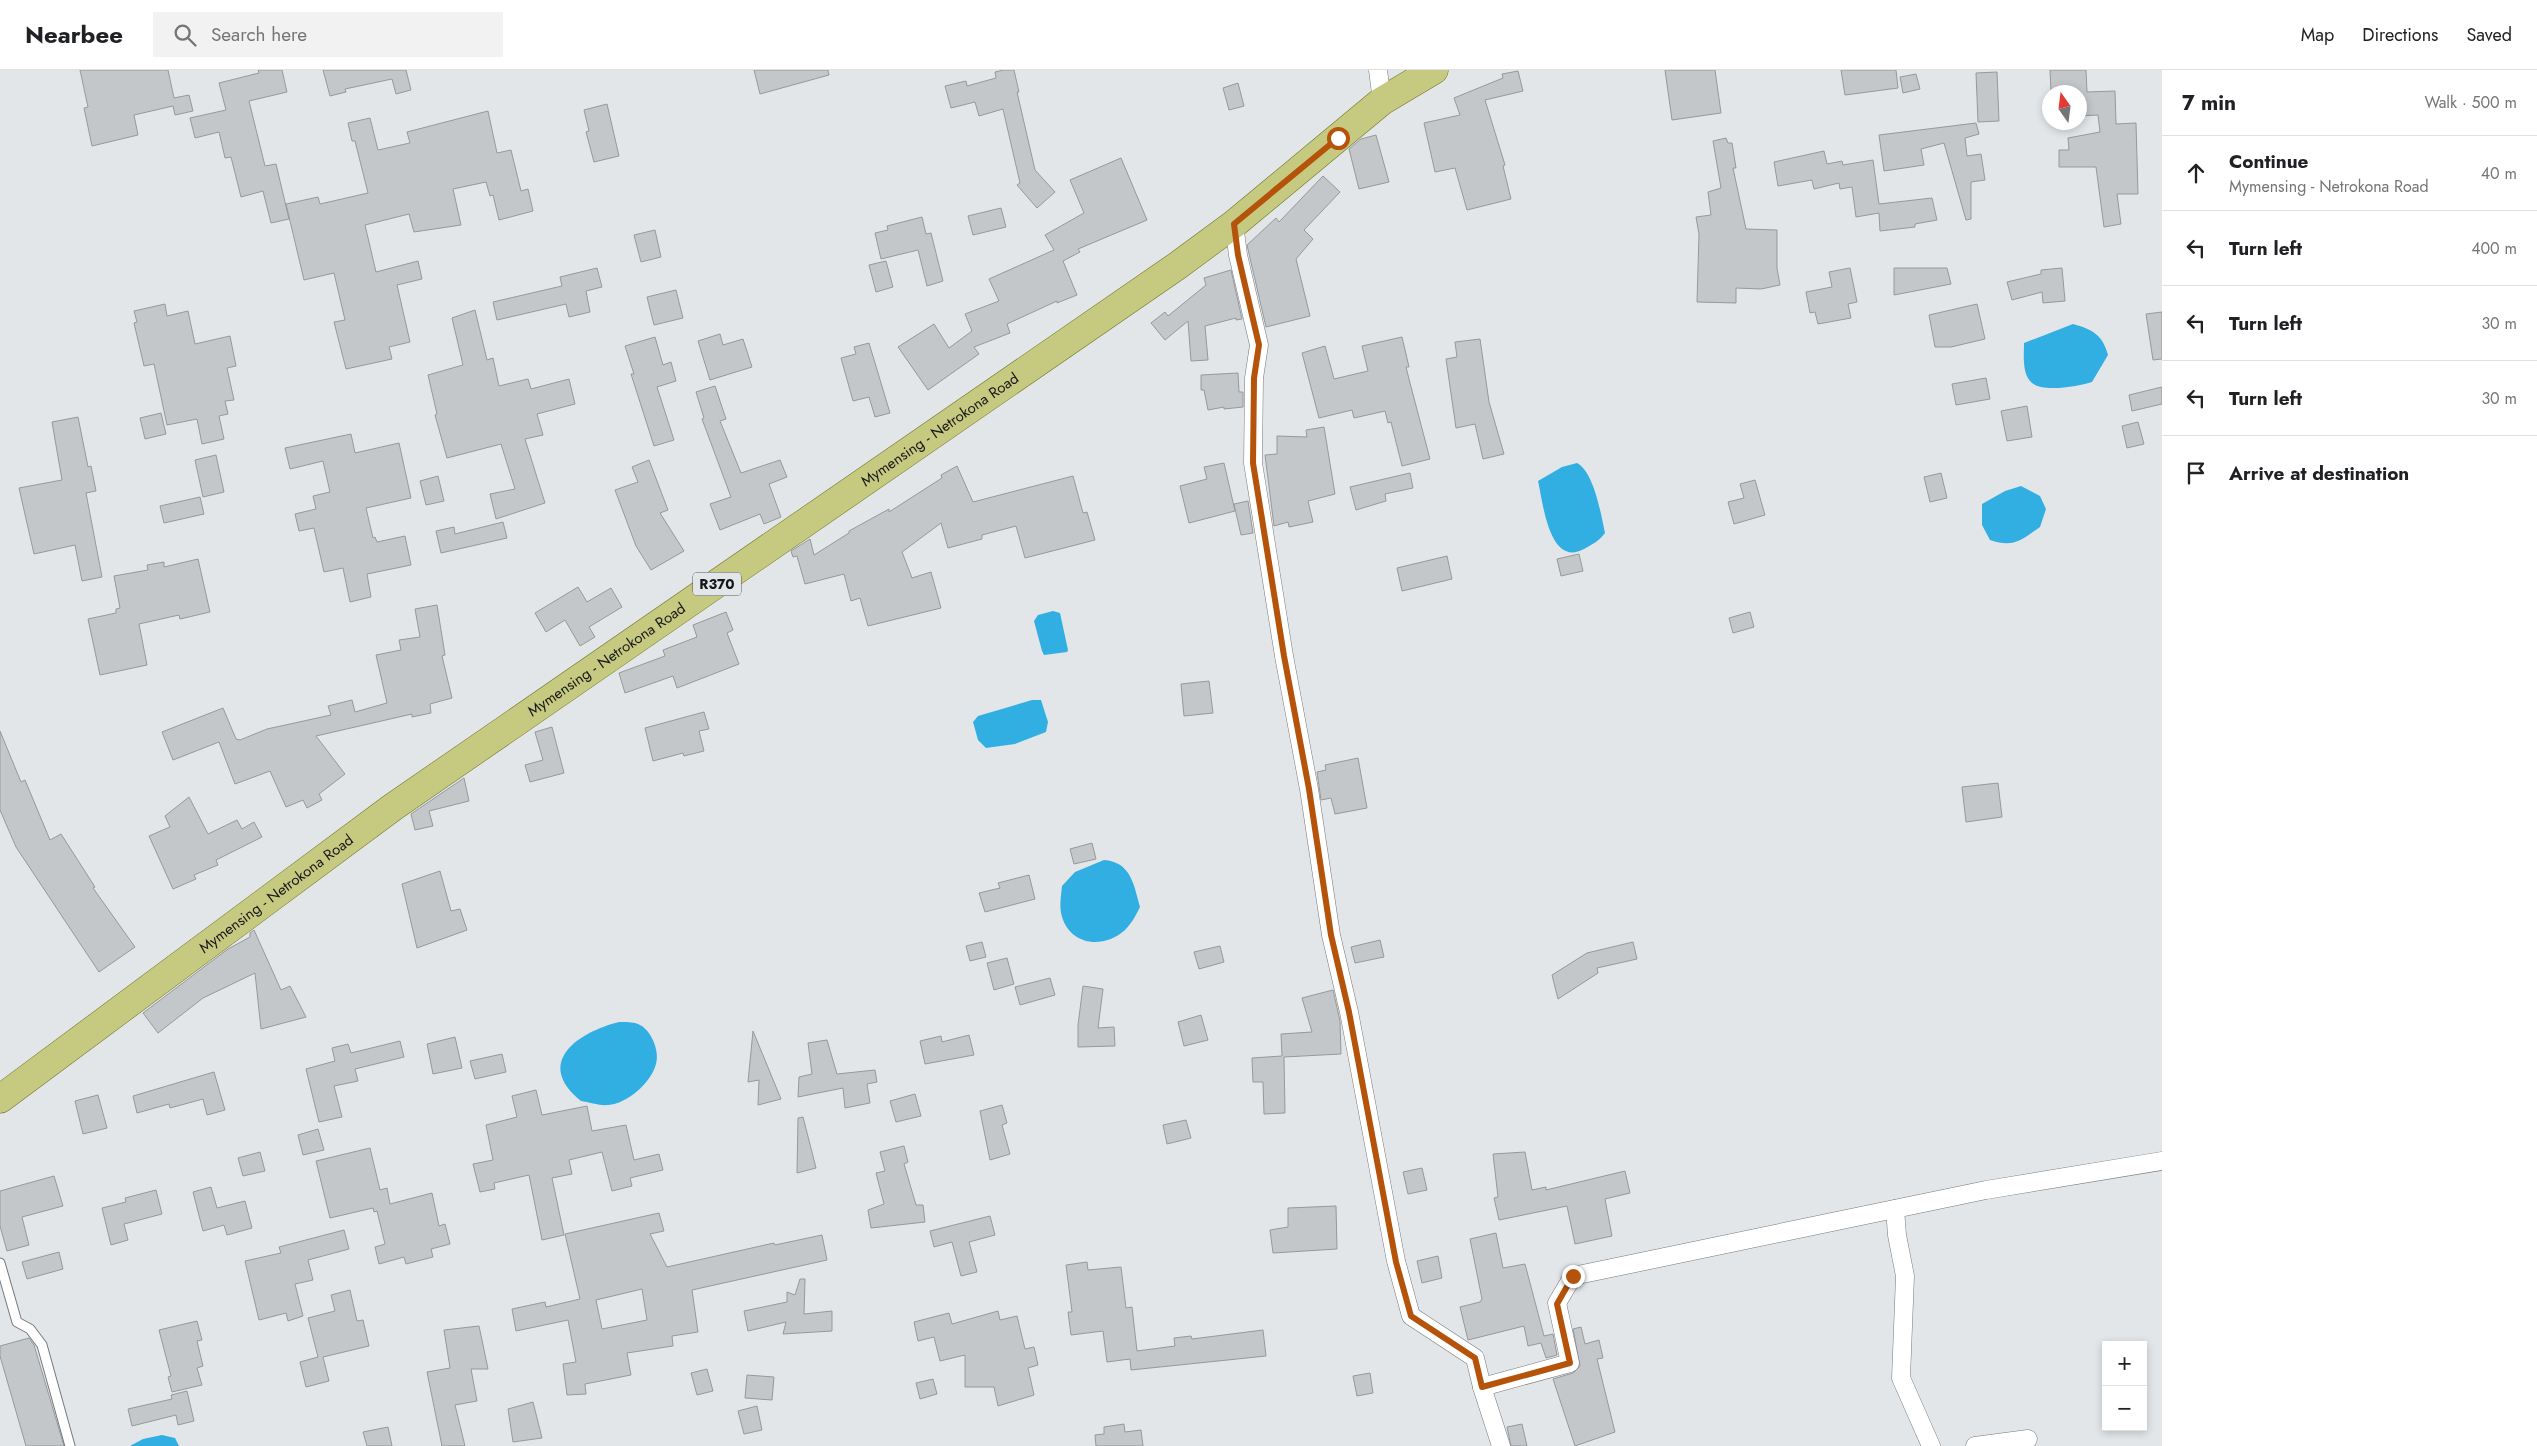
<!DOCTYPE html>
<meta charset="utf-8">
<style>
body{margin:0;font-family:Jost,sans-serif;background:#f2f2f2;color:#202124}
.controls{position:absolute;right:15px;bottom:15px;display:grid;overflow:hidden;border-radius:0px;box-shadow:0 2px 8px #0003}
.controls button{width:45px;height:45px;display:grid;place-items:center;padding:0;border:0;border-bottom:1px solid #e0e0e0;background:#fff;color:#202124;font:25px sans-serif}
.compass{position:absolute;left:2042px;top:15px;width:45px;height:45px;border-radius:50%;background:#fff;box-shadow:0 2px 8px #0003;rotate:346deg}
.stop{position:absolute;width:15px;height:15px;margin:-11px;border:4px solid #b45309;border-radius:50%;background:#fff}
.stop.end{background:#b45309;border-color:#fff;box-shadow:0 1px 5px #0008}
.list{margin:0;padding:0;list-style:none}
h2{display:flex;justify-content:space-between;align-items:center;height:65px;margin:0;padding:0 20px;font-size:21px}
h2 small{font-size:16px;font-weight:400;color:#757577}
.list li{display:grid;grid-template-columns:32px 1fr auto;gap:15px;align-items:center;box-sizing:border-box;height:75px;padding:0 20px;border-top:1px solid #e0e0e0}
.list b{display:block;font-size:19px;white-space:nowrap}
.list p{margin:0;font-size:16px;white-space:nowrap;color:#757577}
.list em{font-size:16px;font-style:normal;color:#757577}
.icon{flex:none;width:28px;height:28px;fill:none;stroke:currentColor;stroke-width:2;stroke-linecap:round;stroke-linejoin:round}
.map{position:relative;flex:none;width:2162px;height:1376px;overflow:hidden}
header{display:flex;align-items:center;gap:30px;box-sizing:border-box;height:70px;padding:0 25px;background:#fff;border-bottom:1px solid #e0e0e0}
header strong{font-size:24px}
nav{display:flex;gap:28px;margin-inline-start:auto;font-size:18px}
.search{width:350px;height:45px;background:#f2f2f2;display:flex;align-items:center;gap:12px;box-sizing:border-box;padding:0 18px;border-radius:0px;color:#757577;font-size:19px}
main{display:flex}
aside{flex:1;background:#fff}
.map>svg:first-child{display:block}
.water{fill:#32afe2}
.building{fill:#c4c7ca;stroke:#96999c;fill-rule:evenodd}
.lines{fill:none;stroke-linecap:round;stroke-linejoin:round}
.lane-casing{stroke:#77797c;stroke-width:11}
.street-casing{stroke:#77797c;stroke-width:19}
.primary-casing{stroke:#707424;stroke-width:29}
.lane{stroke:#fff;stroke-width:9}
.street{stroke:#fff;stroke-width:18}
.primary{stroke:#c6ca80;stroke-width:28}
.route{stroke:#b45309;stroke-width:6}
.labels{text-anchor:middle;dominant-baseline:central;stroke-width:4.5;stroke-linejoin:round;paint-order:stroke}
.shield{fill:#e3e6e9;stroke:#545557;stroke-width:1}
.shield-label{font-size:14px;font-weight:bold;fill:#161718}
.street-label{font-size:15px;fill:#161718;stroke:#e3e6e9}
</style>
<header>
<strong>Nearbee</strong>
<div class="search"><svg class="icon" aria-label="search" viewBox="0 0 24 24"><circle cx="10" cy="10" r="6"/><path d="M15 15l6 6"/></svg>Search here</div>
<nav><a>Map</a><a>Directions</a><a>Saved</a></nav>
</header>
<main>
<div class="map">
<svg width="2162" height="1376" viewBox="0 0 2162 1376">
<rect width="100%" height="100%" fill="#e3e6e9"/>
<g class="water">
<path d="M2073,254C2092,259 2103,265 2108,285L2092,312C2079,316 2040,324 2030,311C2022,302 2024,284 2024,273Z"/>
<path d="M1577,393C1594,402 1601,444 1605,463C1599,471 1593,474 1584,479C1549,498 1543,432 1538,411L1562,397Z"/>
<path d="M2021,416L2040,426L2046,439L2040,457C2021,470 2014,478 1990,470L1982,455V434L2005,421Z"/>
<path d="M1053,541L1060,543L1068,580L1067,582L1044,585L1042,581L1034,551L1038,545Z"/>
<path d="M1032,630H1041L1048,652L1046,662L1015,674L986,678L978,670L973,652L978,646Z"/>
<path d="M1104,790C1131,792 1134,815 1140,837C1136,845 1132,853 1125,860C1104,879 1071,876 1062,847C1059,837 1061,826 1062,816L1075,802Z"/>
<path d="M619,952C625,952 633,952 638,954C651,959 660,981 656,994C651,1013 627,1034 608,1035C600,1036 589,1032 581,1031C533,992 579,962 619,952Z"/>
<path d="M162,1365L175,1368L179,1376H130L143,1369Z"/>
</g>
<g class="building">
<path d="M80,0H168L174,28L189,25L193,41L175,45L173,36L134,45L138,65L92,76L84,38L88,37Z"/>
<path d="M258,0H282L287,22L249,31L265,96L276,94L289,149L271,153L263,121L241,127L231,87L225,88L219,62L195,68L190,48L226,40L219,13L259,3Z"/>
<path d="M323,0H406L411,20L396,24L392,9L345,19L346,22L330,26Z"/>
<path d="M754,0H828L829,5L760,24Z"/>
<path d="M1004,0H1014L1019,22H1017L1035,100L1055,122L1037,138L1017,115L1020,113L1003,39L979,46L975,32L951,38L945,16L966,11L967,16L996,8L995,2Z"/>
<path d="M1665,0H1715L1721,43L1672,50Z"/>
<path d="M1841,0H1896L1898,18L1845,25Z"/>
<path d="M2050,0H2086L2087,22L2115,21L2116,54L2136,53L2138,124H2117L2121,154L2104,157L2096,97H2059V80H2069L2068,68L2100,62L2098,45L2080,46V22H2051Z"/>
<path d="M1518,1L1523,21L1485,30L1505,95L1503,96L1511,129L1467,140L1455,98L1435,102L1424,53L1460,45L1454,28L1503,8L1502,4Z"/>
<path d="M1997,2L1999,51L1978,52L1976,3Z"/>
<path d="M1916,4L1920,19L1903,23L1900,7Z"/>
<path d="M1238,13L1244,36L1229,40L1223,18Z"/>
<path d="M2046,28H2050V43L2046,44Z"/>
<path d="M607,34L619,86L594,92L586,62L589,61L584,40Z"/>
<path d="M488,41L497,83L511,80L521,121L528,119L533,141L499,150L493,125L490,126L486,112L453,119L461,155L414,162L409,144L365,155L376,202L418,191L422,209L397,215L410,272L389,277L392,289L346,299L334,252L345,250L334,203L304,210L286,134L318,127L320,134L368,123L355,71H352L348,53L370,48L378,80L410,73L407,62Z"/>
<path d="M1976,53L1979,64L1965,68L1967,86L1981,84L1985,110L1971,112V149L1966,150L1944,73L1921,79L1924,95L1884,101L1879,65Z"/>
<path d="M1376,65L1389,112L1359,119L1349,79L1361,69Z"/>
<path d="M1726,68L1728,73H1732L1736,98H1733L1746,159L1777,160V198L1780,215L1761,219L1736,218V233L1697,232L1699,164L1696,147L1711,145L1708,122L1721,118L1713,71Z"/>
<path d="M1824,81L1827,94L1842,91L1843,95L1873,90L1879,134L1932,128L1937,150L1915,154V157L1880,161L1879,143L1856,147L1852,117L1840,119L1839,113L1814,119L1812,110L1778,116L1774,92Z"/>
<path d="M1121,88L1147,150L1078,179L1080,182L1063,191L1077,225L1057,233V231L1007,254L1010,263L974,277L979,284L928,320L898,277L934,254L949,278L972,261L965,244L999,231L989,209L1054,180L1045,165L1084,143L1070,110Z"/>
<path d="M1323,106L1340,122L1304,160L1313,169L1296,189L1310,246L1266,257L1247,175L1276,148L1279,152Z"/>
<path d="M1001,138L1006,157L973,165L968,146Z"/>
<path d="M922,147L926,164L931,163L943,211L927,216L918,180L881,189L875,163L888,160L887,156Z"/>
<path d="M655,160L661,187L641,192L634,165Z"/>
<path d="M886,191L893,217L876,222L869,195Z"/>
<path d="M597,198L602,217L586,221L590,242L569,247L566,234L497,250L493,232L562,216L560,207Z"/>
<path d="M1850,198L1857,232L1848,234L1851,248L1818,254L1815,242L1810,243L1806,222L1832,217L1829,202Z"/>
<path d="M1894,198H1947L1951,214L1894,225Z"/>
<path d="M2062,198L2065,231L2043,233L2042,222L2012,230L2007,212L2041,204V200Z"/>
<path d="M1231,200L1242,249L1236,250V248L1205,256L1208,290L1191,291L1188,251L1165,270L1151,253L1165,242L1168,246L1206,215L1204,208Z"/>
<path d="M676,220L683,248L654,255L647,227Z"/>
<path d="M165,234L167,246L188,241L195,274L230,266L236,296L227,298L234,330L225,331L228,344L219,346L224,369L202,374L197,349L167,355L154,294L144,296L134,253L137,252L134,241Z"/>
<path d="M1977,234L1985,269L1951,277H1935L1929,245Z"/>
<path d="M475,240L487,290L493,288L499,316L528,309L531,319L569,309L575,334L537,344L543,365L525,369L545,433L496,449L490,424L515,419L501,374L447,388L435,345L437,344L428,305L463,295L452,248Z"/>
<path d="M2162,242V289L2153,290L2146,244Z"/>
<path d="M720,264L723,275L743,269L752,297L710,310L698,271Z"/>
<path d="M655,267L663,295L671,292L676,311L657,317L674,370L654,376L631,304H634L625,276Z"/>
<path d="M1402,267L1409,297H1406L1410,313L1430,389L1402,396L1391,352L1388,353L1385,341L1354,348L1352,340L1319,348L1302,283L1325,276L1334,309L1368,301L1362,276Z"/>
<path d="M1480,269L1489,332L1504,384L1483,389L1475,354L1456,358L1446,289L1457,287L1455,272Z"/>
<path d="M869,273L890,343L875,347L869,327L853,331L841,288L856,284L854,277Z"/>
<path d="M1238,303L1239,322H1243V337L1224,339V337L1208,340L1204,320H1201V305Z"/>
<path d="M1986,308L1990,329L1956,335L1952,314Z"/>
<path d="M715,316L726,349L720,351L741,403L780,390L787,407L769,414L781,447L764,454L760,444L720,460L710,434L731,427L702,349L704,348L696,322Z"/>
<path d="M2162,317V334L2132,341L2129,325Z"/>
<path d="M2027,336L2032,367L2007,371L2001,341Z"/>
<path d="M161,343L166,364L145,369L140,348Z"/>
<path d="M78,347L88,397L91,396L96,421L86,423L102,507L82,511L75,475L34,484L19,418L62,410L52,352Z"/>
<path d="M2138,352L2144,374L2127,378L2122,356Z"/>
<path d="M1324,357L1335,424L1308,431L1313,452L1289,457L1288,452L1274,456L1265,385L1277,384V366L1307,367L1306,360Z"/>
<path d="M351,364L355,383L399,373L411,428L366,438L373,468L375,467L377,472L405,466L411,495L367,504L371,527L350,532L343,498L324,502L314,458L299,461L295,444L316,439L313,426L330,422L323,391L290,399L285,378Z"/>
<path d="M216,385L224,422L203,427L195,390Z"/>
<path d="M649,390L668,440L660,443L684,481L651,500L636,476L615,420L638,412L632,397Z"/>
<path d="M1224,393L1235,441L1189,453L1180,416L1207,409L1204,397Z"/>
<path d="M957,396L973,432L1073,406L1083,443L1087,442L1095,470L1025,488L1016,456L982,465V469L948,478L941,453L902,482L912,508L931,502L941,538L868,556L860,528L851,531L844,504L805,514L797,486L793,487L791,481L810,469L814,485L849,463V461L889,439V442L942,408L941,405Z"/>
<path d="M1410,403L1413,418L1385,424L1386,431L1356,440L1350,417Z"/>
<path d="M1941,403L1947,428L1930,432L1924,407Z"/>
<path d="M438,406L444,431L426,435L420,411Z"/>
<path d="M1755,410L1765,445L1734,454L1728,432L1744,428L1740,414Z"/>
<path d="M200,427L204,444L164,453L160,436Z"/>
<path d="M1248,431L1253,463L1241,465L1234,434Z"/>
<path d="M503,452L507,468L441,483L436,461L454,457L455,464Z"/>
<path d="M1579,484L1583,501L1561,506L1557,489Z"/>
<path d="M1447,486L1452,509L1402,521L1397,498Z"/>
<path d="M198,489L210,542L180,549L179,545L139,554L147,595L100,605L88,549L116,543V539L120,538L114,506L148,500L147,495L164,492V497Z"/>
<path d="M578,517L587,532L611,518L622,537L589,557L595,567L580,576L565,550L546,562L535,543Z"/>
<path d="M437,535L445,585L442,586L452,628L430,634L431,643L412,647V644L316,666L345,704L319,724L322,730L307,738L303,730L286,737L270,701L235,714L219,672L173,690L162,662L223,638L236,669L240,670L267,659L331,645L328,636L352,630L355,642L387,633L376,585L401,580L399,570L420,567L415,539Z"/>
<path d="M726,542L733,560L727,563L739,594L677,618L673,606L625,623L619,603L665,586L663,580L697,567L693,555Z"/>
<path d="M1750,542L1754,557L1733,563L1729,548Z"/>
<path d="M1209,611L1213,643L1184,646L1181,614Z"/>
<path d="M704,642L709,659L699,661L704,681L684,686L683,683L653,691L645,658Z"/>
<path d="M552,657L564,703L530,712L525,695L543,690L535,662Z"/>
<path d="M0,661L21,712L25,710L50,770L61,764L95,817L93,818L135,877L99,902L16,777L0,740Z"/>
<path d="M1358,688L1367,738L1335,744L1331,728L1321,730L1317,702L1326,700L1325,695Z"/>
<path d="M464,708L469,731L429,741L433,756L415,760L411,744Z"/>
<path d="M1998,713L2002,747L1966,752L1962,717Z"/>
<path d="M189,727L208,764L237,750L242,759L254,752L262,767L216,790L218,795L194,805L196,809L173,819L149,766L170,757L165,746Z"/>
<path d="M1092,773L1096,789L1074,794L1070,779Z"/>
<path d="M440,801L451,841L460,839L467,860L417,878L402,814Z"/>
<path d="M1029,805L1035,829L985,842L979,823L1000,818L998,813Z"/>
<path d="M254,860L281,920L290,916L306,947L261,959L255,903L203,928L158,963L143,943L228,879L250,867V863Z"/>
<path d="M1380,870L1384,887L1355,893L1351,877Z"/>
<path d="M982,872L986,887L970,891L966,876Z"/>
<path d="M1633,872L1637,889L1597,898L1598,903L1558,929L1552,905L1587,883Z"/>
<path d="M1220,876L1224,892L1199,899L1194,882Z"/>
<path d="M1007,888L1014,914L994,920L987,893Z"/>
<path d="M1050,908L1055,925L1020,935L1015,917Z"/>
<path d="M1083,916L1103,919L1098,958L1114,957L1115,976L1078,977V955Z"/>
<path d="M1333,920L1340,951L1341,984L1284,987L1285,1043L1264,1044L1263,1012H1253L1252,988L1282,986L1281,964L1312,962L1302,928Z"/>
<path d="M1201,945L1208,970L1184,976L1178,952Z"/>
<path d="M753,961L781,1029L758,1035L759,1010L748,1012Z"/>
<path d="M969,965L974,985L925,994L920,971L941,966L942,972Z"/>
<path d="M455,967L462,998L433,1004L427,974Z"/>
<path d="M827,970L837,1004L875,1000L877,1012L867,1014L870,1033L845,1038L843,1018L798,1027L799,1007L812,1004L808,973Z"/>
<path d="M400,971L404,987L355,999L358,1011L334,1016L342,1047L319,1052L306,999L335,991L332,978L348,974L351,983Z"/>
<path d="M502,984L506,1002L475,1009L470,991Z"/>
<path d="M214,1002L225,1040L207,1045L203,1029L170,1038L169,1034L137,1043L133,1026Z"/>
<path d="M536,1020L542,1045L587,1036L592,1061L626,1055L634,1090L659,1084L663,1100L630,1108L632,1116L612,1121L602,1082L569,1090L572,1104L552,1108L564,1165L542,1170L529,1105L494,1113L495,1119L480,1122L473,1094L493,1090L486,1055L517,1047L512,1026Z"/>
<path d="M915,1024L921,1046L896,1052L890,1031Z"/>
<path d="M98,1025L107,1058L83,1064L75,1031Z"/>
<path d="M1002,1035L1007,1053L1002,1055L1010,1084L990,1090L980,1041Z"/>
<path d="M803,1047L816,1098L797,1103L798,1048Z"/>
<path d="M1186,1050L1191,1068L1167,1074L1163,1055Z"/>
<path d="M318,1059L324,1080L303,1085L298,1065Z"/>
<path d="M904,1076L908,1092L904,1094L916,1135H923L925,1152L871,1158L868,1140L884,1134L876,1103L885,1101L880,1082Z"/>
<path d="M370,1078L380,1120L387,1118L390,1134L432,1123L439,1156L445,1154L450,1174L431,1179L433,1187L406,1194L404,1187L379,1194L375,1177L385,1174L377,1141L374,1142L373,1138L330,1148L316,1091Z"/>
<path d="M260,1082L265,1101L243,1106L238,1088Z"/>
<path d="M1525,1082L1532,1120L1546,1117V1120L1625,1101L1630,1123L1605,1129L1612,1166L1575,1174L1567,1136L1499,1150L1494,1128L1498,1127L1493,1084Z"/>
<path d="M1422,1098L1427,1120L1408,1124L1403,1102Z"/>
<path d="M54,1106L63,1136L22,1147L29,1175L7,1181L0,1156V1121Z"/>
<path d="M211,1117L217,1138L245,1131L252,1158L227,1165L224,1155L203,1161L193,1122Z"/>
<path d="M156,1120L162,1144L124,1154L128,1170L111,1175L102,1138L126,1132L125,1128Z"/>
<path d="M1336,1136L1337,1179L1273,1183L1270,1160L1288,1157V1138Z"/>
<path d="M659,1143L664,1161L650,1164L667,1197L774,1173L775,1175L822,1165L827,1190L692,1220L698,1262L672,1266L673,1276L627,1283L631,1305L585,1314L586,1324L567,1325L563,1294L576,1292L568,1250L516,1261L512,1239L545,1232L546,1237L580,1229L565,1164ZM642,1219L647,1250L602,1259L596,1230Z"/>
<path d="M990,1146L995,1165L969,1172L977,1202L961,1206L952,1172L934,1177L930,1161Z"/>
<path d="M344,1160L349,1179L308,1190L313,1210L295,1214L303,1246L288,1251L286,1243L259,1250L245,1191L281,1183L279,1177Z"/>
<path d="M1496,1163L1503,1198L1525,1194L1544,1266L1553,1264L1557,1285L1546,1288L1541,1273L1528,1276L1524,1256L1468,1270L1460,1237L1480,1232L1482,1229L1470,1169Z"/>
<path d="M59,1182L63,1199L27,1209L22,1192Z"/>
<path d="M1438,1186L1442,1208L1422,1213L1417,1191Z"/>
<path d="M1087,1192L1088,1200L1121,1197L1126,1238L1132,1237L1137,1281L1175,1276L1174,1268L1191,1266L1192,1269L1263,1260L1266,1286L1131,1300L1130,1289L1107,1292L1103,1261L1071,1265L1068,1242H1072L1066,1195Z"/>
<path d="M800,1209H805L804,1244L832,1241V1261L783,1264L786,1252L748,1261L744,1241L787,1232V1222L795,1225Z"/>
<path d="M350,1220L357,1251L363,1250L369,1276L323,1287L329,1311L306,1317L300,1292L318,1287L308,1248L335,1241L331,1225Z"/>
<path d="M998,1241L1000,1250L1017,1246L1025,1279L1034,1277L1038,1295L1028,1298L1034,1325L998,1336L994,1317H965V1285L940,1291L934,1267L918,1271L914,1252L949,1243L952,1254Z"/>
<path d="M197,1251L202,1270L197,1271L203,1296L197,1298L202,1315L172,1322L168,1307L171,1306L159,1260Z"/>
<path d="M479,1256L488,1299H471L477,1331L455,1335L465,1376H442L427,1302L450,1298L444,1260Z"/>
<path d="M1581,1257L1585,1274L1599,1270L1603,1288L1597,1289L1615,1362L1575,1376L1553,1309L1573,1303L1580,1296L1573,1259Z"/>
<path d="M29,1268L34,1275L64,1376H26L0,1286V1276Z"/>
<path d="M707,1299L713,1321L697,1325L691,1303Z"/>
<path d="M1370,1303L1373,1323L1357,1326L1353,1306Z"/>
<path d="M747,1305L774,1307L772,1330L745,1328Z"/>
<path d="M933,1309L937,1324L920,1329L916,1313Z"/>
<path d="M187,1321L194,1351L178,1355L176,1345L132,1356L128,1339L172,1329L171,1325Z"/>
<path d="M533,1332L542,1368L513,1372L508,1339Z"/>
<path d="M757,1336L762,1360L744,1364L738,1341Z"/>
<path d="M1124,1354L1125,1362L1141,1360L1143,1376H1096L1095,1365L1104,1364V1357Z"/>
<path d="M1522,1354L1527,1376H1511L1507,1357Z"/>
<path d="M388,1357L392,1376H367L363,1362Z"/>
</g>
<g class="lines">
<defs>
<path id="lane" d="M0,1193L17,1252L30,1259L42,1275L70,1376"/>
<g id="street">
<path d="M1378,0L1382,31"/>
<path d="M1234,154L1238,185L1259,275L1254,308L1253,393L1284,586L1309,719L1331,865L1349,942L1396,1191L1411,1246L1475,1288L1482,1317"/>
<path d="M1895,1139L1897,1165L1905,1206L1901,1308L1931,1376"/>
<path d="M1501,1376L1482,1317L1570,1293L1557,1233L1573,1206L1986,1120L2162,1091"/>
<path d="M1975,1376L2028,1369"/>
</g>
<g id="primary">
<path id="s1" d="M0,1029L393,737L1177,196L1234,154L1382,31L1434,0"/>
</g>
</defs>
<use href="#lane" class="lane-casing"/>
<use href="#street" class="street-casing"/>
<use href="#primary" class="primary-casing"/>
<use href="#lane" class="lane"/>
<use href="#street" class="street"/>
<use href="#primary" class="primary"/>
</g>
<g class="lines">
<path class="route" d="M1338,68L1234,154L1238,185L1259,275L1254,308L1253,393L1284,586L1309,719L1331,865L1349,942L1396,1192L1411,1246L1475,1288L1482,1317L1570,1293L1557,1234L1573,1206"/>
</g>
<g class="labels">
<rect class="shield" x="693" y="502.5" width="48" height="23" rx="4"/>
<g class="shield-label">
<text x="717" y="514">R370</text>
</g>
<g class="street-label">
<text stroke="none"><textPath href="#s1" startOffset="1154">Mymensing - Netrokona Road</textPath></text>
<text stroke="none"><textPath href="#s1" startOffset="749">Mymensing - Netrokona Road</textPath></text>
<text stroke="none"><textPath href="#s1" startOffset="344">Mymensing - Netrokona Road</textPath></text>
</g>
</g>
</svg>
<div class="controls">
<button>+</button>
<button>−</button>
</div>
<svg class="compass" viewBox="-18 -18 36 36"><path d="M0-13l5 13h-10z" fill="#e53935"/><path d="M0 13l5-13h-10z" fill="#757577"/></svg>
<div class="stop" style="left:1338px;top:68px"></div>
<div class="stop end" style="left:1573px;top:1206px"></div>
</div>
<aside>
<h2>7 min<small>Walk · 500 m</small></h2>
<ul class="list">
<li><svg class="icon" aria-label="ahead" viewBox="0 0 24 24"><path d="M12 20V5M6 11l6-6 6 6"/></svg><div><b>Continue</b><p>Mymensing - Netrokona Road</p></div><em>40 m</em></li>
<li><svg class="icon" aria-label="left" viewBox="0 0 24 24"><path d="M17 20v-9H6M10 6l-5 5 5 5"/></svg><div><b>Turn left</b></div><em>400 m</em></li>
<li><svg class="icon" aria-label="left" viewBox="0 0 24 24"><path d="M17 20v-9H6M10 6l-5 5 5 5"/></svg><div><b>Turn left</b></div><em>30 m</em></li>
<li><svg class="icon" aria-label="left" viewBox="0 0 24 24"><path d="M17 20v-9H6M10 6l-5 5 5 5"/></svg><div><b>Turn left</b></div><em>30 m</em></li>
<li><svg class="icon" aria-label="arrive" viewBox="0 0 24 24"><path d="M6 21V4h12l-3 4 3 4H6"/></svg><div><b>Arrive at destination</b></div></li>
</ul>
</aside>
</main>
